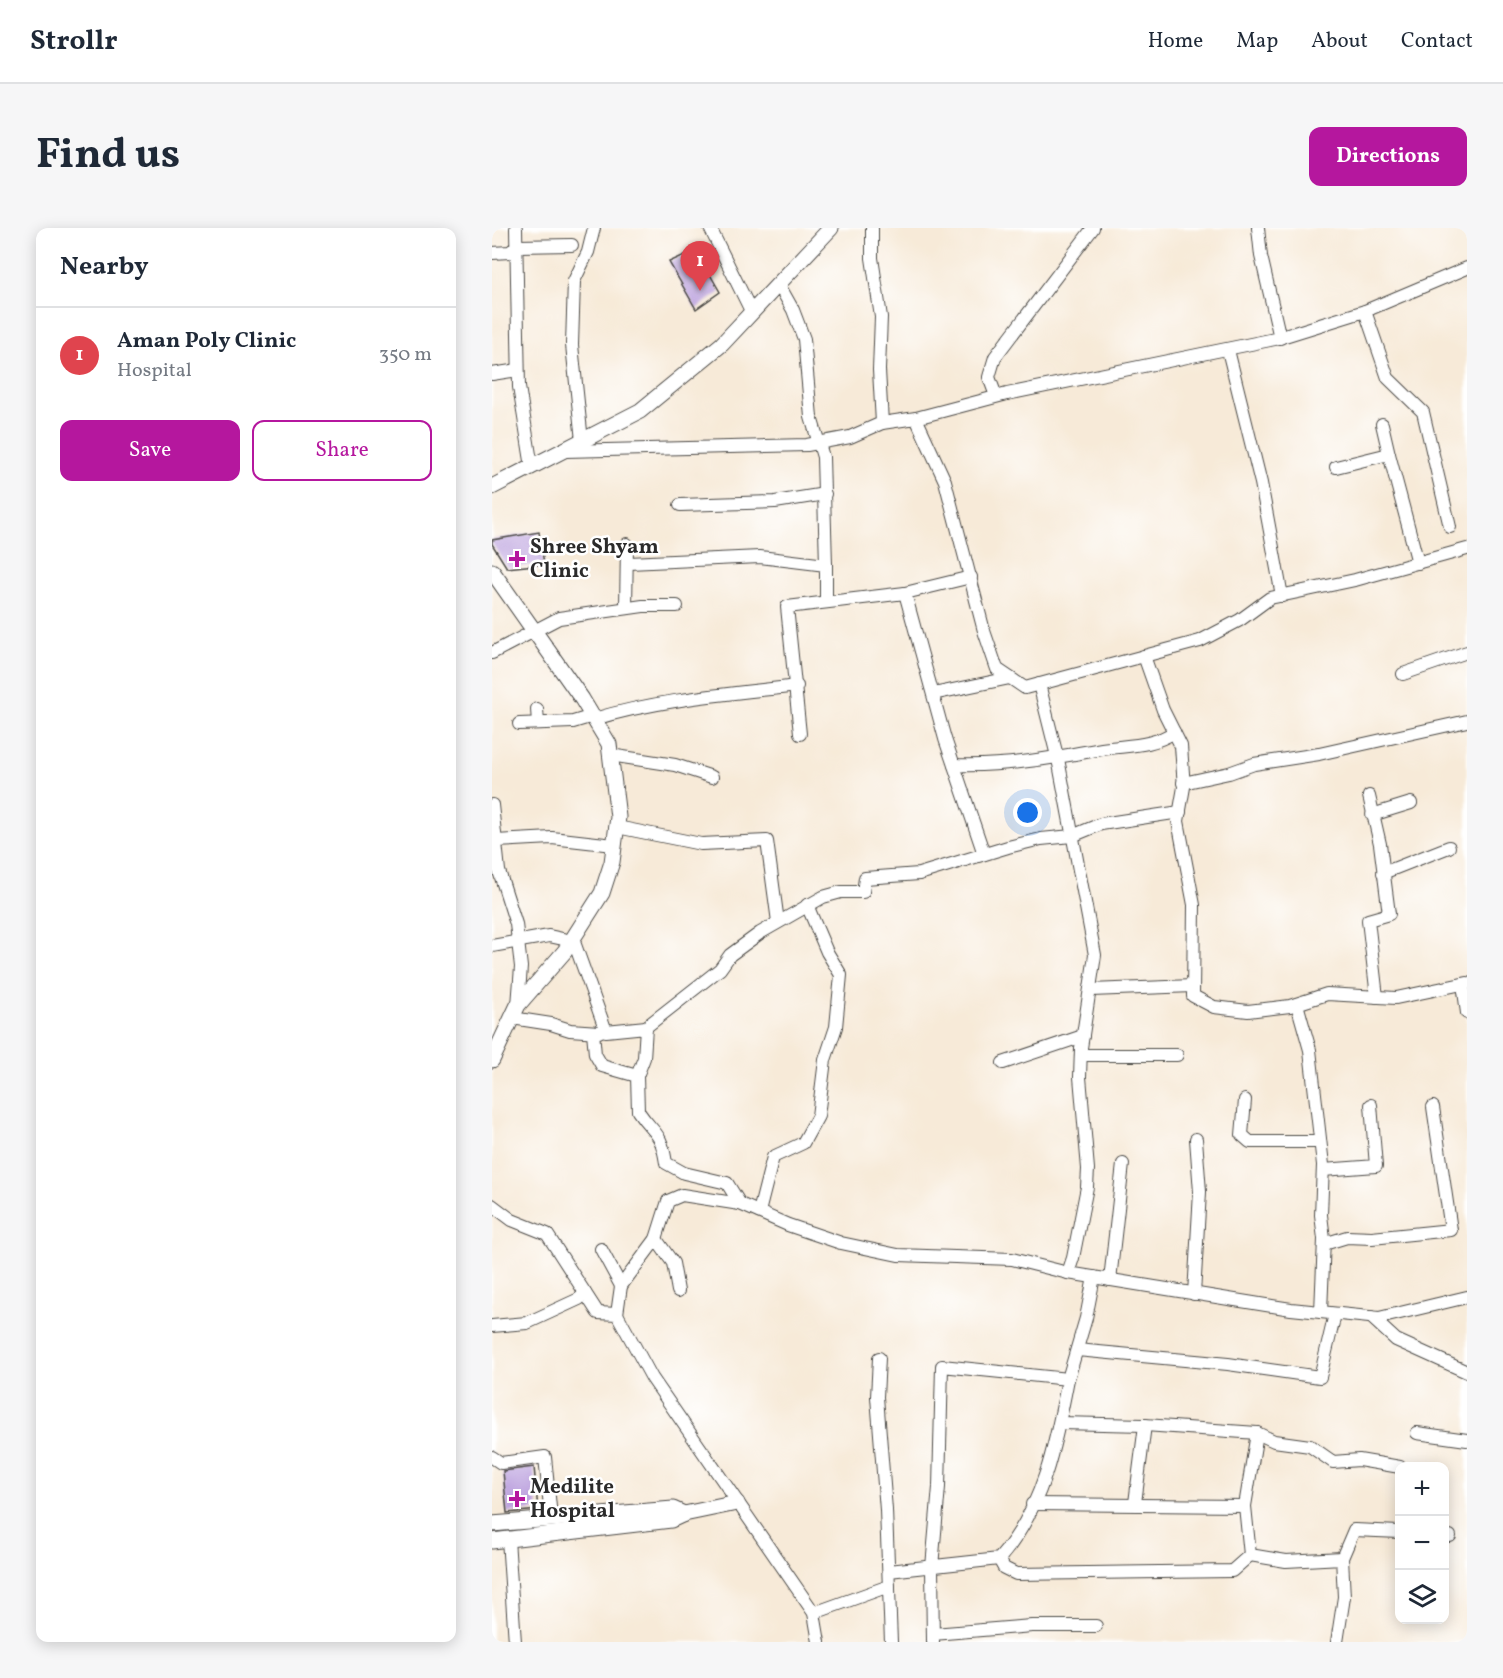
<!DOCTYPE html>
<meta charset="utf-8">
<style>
body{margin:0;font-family:Vollkorn,serif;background:#f6f6f7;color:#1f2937}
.controls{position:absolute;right:18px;bottom:18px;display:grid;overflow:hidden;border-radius:12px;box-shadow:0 3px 15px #0003}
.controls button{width:54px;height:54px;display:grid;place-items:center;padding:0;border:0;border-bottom:2px solid #e0e1e3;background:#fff;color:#1f2937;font:30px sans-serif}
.you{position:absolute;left:536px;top:585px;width:21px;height:21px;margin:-15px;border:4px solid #fff;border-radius:50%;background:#1a73e8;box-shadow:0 0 0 9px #1a73e833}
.badge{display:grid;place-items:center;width:39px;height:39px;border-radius:50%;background:#b5179e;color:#fff;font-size:20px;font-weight:700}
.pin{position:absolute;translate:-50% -50px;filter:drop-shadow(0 2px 3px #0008)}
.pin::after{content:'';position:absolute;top:32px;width:21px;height:18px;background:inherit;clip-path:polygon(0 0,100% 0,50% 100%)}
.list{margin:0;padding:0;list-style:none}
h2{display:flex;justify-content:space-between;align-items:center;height:78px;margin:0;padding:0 24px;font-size:26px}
h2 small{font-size:20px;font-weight:400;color:#747a83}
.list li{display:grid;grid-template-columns:39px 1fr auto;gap:18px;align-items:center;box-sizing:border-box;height:96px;padding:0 24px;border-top:2px solid #e0e1e3}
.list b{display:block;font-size:22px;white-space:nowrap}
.list p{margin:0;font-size:20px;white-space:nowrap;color:#747a83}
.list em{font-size:20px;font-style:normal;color:#747a83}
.actions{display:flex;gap:12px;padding:18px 24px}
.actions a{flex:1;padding:14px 0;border:2px solid #b5179e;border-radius:12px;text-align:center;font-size:21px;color:#b5179e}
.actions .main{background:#b5179e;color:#fff}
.icon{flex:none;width:33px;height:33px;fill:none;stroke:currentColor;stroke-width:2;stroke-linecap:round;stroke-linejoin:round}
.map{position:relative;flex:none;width:975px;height:1414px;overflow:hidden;border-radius:12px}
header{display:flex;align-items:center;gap:36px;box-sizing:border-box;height:84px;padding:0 30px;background:#fff;border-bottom:2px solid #e0e1e3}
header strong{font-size:28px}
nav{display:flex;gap:33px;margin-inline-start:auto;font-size:21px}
.intro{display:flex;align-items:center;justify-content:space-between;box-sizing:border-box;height:144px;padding:0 36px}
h1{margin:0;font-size:42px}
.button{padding:15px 27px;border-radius:12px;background:#b5179e;color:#fff;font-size:21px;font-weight:700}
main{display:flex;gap:36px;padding:0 36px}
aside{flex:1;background:#fff;border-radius:12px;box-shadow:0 3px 15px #0003}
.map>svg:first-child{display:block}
.building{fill:#bea4df}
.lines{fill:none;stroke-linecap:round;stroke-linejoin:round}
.minor-casing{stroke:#4a4845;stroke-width:14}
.tertiary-casing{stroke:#4a4845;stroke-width:17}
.minor{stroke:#fff;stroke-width:12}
.tertiary{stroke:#fff;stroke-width:15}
.poi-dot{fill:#b5179e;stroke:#fff;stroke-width:2}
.labels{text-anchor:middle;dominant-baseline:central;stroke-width:5;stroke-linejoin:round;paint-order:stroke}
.poi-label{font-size:21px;font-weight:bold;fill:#2b2b2b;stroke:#fff;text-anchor:start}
</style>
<header>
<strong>Strollr</strong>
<nav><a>Home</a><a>Map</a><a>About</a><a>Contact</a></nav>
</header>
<div class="intro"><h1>Find us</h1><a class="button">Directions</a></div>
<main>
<aside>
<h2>Nearby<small></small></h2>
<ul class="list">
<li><span class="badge" style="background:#e0444e">1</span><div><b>Aman Poly Clinic</b><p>Hospital</p></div><em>350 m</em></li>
</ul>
<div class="actions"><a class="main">Save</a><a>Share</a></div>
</aside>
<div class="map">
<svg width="975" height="1414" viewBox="0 0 975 1414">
<rect width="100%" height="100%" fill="#fff"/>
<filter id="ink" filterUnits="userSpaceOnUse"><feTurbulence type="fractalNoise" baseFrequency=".0167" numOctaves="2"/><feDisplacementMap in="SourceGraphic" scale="12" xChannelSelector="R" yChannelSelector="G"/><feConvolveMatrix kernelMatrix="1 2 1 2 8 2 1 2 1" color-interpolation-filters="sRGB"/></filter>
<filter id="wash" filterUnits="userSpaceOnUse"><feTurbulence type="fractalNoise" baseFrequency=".008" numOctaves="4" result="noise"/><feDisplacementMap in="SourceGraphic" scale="24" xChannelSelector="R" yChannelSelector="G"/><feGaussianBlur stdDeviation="1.35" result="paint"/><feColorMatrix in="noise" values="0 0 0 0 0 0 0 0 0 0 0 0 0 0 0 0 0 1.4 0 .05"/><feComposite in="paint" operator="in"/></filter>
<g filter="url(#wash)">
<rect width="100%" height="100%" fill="#f7ead8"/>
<g id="blocks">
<g class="building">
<path d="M204,22L228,64L204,81L177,34Z"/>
<path d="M47,304L52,336L15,340L0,316V312Z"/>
<path d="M42,1239L46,1282L15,1285L11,1243Z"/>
</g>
</g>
</g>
<g filter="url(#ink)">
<use href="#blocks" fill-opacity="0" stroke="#4a4845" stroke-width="1.5"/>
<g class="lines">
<defs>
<g id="minor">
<path d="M24,0L27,159L40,239"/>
<path d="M218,0L260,85"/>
<path d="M766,0L769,28L788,110"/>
<path d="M0,25L18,24L25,18L80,17"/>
<path d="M287,57L301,82L312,111L319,189L331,229L334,337"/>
<path d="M873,83L896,150L931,184L958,299"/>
<path d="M736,122L769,255L790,368"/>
<path d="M0,146L26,142"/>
<path d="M504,168L497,149L503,129L601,0"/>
<path d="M424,190L515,166L783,111L873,83L975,40"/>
<path d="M390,195L424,190L453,253L492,403L505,441L533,460L708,413L748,392L778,370L863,352L975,321"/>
<path d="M890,196L897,226"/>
<path d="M90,213L80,117L82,53L96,24L102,0"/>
<path d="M73,223L315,217L358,209L390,195L387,142L389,89L380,30V0"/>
<path d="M844,239L897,226L926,335"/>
<path d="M188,277L283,274L333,266"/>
<path d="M137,335L268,329L334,337V373"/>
<path d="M479,349L413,365L453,511L492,626"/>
<path d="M134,380L135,316"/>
<path d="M0,425L67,390L151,378H185"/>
<path d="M652,428L671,482L689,518L692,559L686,593L702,677L701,768L722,779L756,783L798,778L835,766L904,770L975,755"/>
<path d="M911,446L975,424"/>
<path d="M547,456L567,536L603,727L589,820L588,849L596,941L595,959L581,1030L576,1045L799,1081L887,1090L975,1069"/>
<path d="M441,466L518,450"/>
<path d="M45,481L46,495"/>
<path d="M102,491C168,471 237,466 305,458"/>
<path d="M27,496L81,494L101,488"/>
<path d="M308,506L295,379L413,365"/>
<path d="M118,527L183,537L220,549"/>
<path d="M462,537C512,539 561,530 610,521C635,517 660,519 682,504"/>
<path d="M691,555L737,545L762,536L827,526L975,493"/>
<path d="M877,568L888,616L897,686L876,692L885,769"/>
<path d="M0,577L7,643L24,696L29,739L26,777"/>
<path d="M880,587L919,575"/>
<path d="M125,599L209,616L275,613L286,694"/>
<path d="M4,613L60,610L122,617"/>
<path d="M891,645L957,619"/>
<path d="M81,711L114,803L154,799L228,741L238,727L268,705L331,669L349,664H371L373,650L427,646L516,619L549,611L580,608L609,596L688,584"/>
<path d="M0,718L57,708L80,713"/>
<path d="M971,756L975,785"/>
<path d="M599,762L701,758"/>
<path d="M805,776L818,822L831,937L829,987L832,1011L829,1084"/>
<path d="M20,790L59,796L78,802L107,804"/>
<path d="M101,804L103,826L110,838L145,848L146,883C162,907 169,902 174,935L192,945L235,955L248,976"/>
<path d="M589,827H685"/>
<path d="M511,835L591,808"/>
<path d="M145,848L152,830L154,799"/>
<path d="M753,872L750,907L758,914H826"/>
<path d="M831,942L884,938L879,877"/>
<path d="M0,977L20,992L55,1006L106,1085L125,1086L160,1150L322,1385L327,1414"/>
<path d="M267,984L281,929L311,915L326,888L333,832L344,799L349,747L335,724L315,677"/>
<path d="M164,1011L181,1035L186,1063"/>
<path d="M832,1016L855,1009L880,1010L959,1002L941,879"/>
<path d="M109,1021L129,1058L125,1086"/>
<path d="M618,1052L631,936"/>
<path d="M129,1058L164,1011L176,973L190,967L248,976L296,997L349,1015L406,1027L520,1031L576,1045"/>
<path d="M702,1066L708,964L704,911"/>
<path d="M879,1089L904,1112L975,1144"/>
<path d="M0,1098L35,1095L87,1071L93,1065"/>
<path d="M585,1122L736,1136L828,1149L843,1086"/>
<path d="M387,1130L385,1169L394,1282L399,1414"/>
<path d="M576,1151L594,1090L602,1049"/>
<path d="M568,1195L653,1197L765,1205L782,1213L818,1218L841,1234L867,1232L908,1239"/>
<path d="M765,1205L753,1278L758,1327L794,1333L850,1330L852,1369L845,1414"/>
<path d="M925,1205L975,1212"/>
<path d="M0,1229L9,1235L53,1229L59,1289"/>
<path d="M643,1275L653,1197"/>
<path d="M540,1276L753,1278"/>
<path d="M952,1308H958"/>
<path d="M16,1311L23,1414"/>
<path d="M850,1330L862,1302L908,1304"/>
<path d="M507,1331L512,1340L524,1346L740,1343L758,1327"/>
<path d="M397,1343L507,1331C551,1282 564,1214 576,1151L450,1138L447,1259L440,1339L441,1414"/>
<path d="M322,1385L397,1358"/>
<path d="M441,1406L540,1398H604"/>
</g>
<g id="tertiary">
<path d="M0,259L148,183L230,116L339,0"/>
<path d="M0,343L90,471L117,516L126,589L120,634L110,665L73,723L26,777L0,832"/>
<path d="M0,1296L181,1281L192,1286"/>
<path d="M0,1313L179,1292L192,1286L245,1275"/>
</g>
</defs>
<use href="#minor" class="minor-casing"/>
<use href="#tertiary" class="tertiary-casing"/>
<use href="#minor" class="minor"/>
<use href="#tertiary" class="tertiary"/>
</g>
</g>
<g class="poi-dot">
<path d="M22 322h6v6h6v6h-6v6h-6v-6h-6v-6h6z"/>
<path d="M22 1262h6v6h6v6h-6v6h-6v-6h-6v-6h6z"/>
</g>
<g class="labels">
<g class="poi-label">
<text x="38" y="319">Shree Shyam<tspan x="38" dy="24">Clinic</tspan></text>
<text x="38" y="1259">Medilite<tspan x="38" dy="24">Hospital</tspan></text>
</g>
</g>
</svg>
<div class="controls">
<button>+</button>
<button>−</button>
<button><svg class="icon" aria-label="layers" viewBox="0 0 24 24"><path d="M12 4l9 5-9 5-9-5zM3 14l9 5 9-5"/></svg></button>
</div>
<div class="you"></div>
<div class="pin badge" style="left:208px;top:63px;background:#e0444e">1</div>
</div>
</main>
